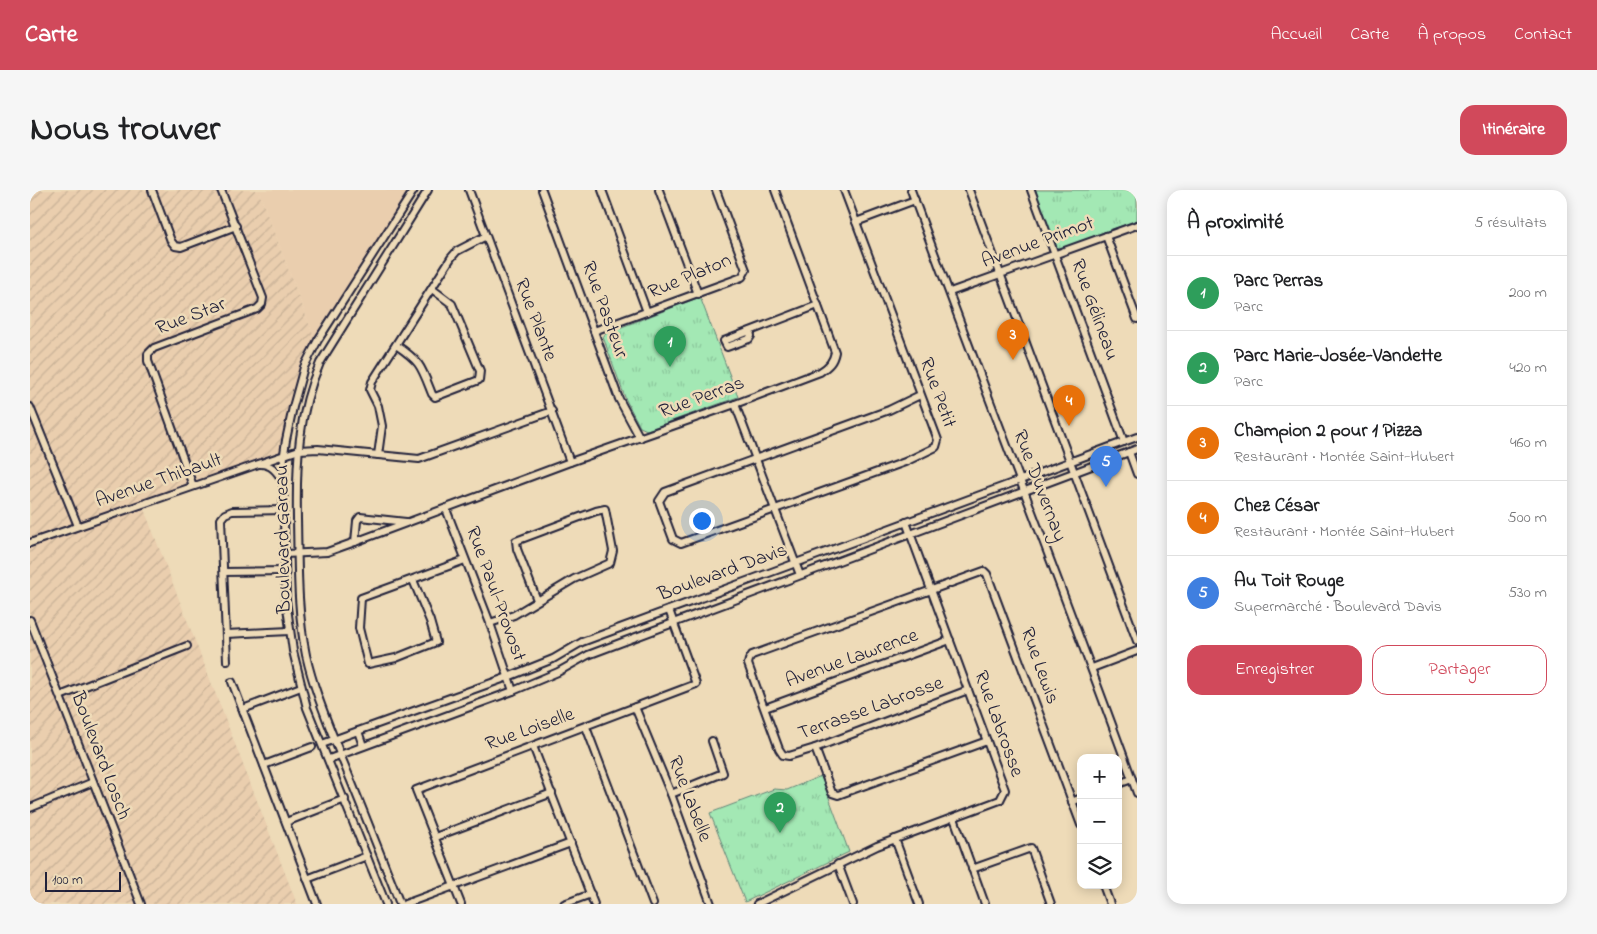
<!DOCTYPE html>
<html lang="fr">
<meta charset="utf-8">
<style>
body{margin:0;font-family:"Indie Flower",sans-serif;background:#f6f6f6;color:#202124}
.controls{position:absolute;right:15px;bottom:15px;display:grid;overflow:hidden;border-radius:10px;box-shadow:0 2px 12px #0003}
.controls button{width:45px;height:45px;display:grid;place-items:center;padding:0;border:0;border-bottom:1px solid #e0e0e0;background:#fff;color:#202124;font:25px sans-serif}
.scale{position:absolute;left:15px;bottom:12px;width:76px;box-sizing:border-box;padding-left:5px;border:2px solid #22223b;border-top:0;font-size:14px;line-height:18px;white-space:nowrap;color:#22223b;-webkit-text-stroke:4px #eedbb8;paint-order:stroke}
.you{position:absolute;left:671px;top:330px;width:18px;height:18px;margin:-12px;border:4px solid #fff;border-radius:50%;background:#1a73e8;box-shadow:0 0 0 8px #1a73e833}
.badge{display:grid;place-items:center;width:32px;height:32px;border-radius:50%;background:#d1495b;color:#fff;font-size:16px;font-weight:700}
.pin{position:absolute;translate:-50% -41px;filter:drop-shadow(0 1px 2px #0008)}
.pin::after{content:'';position:absolute;top:26px;width:18px;height:15px;background:inherit;clip-path:polygon(0 0,100% 0,50% 100%)}
.list{margin:0;padding:0;list-style:none}
h2{display:flex;justify-content:space-between;align-items:center;height:65px;margin:0;padding:0 20px;font-size:21px}
h2 small{font-size:16px;font-weight:400;color:#757577}
.list li{display:grid;grid-template-columns:32px 1fr auto;gap:15px;align-items:center;box-sizing:border-box;height:75px;padding:0 20px;border-top:1px solid #e0e0e0}
.list b{display:block;font-size:19px;white-space:nowrap}
.list p{margin:0;font-size:16px;white-space:nowrap;color:#757577}
.list em{font-size:16px;font-style:normal;color:#757577}
.actions{display:flex;gap:10px;padding:15px 20px}
.actions a{flex:1;padding:11px 0;border:1px solid #d1495b;border-radius:15px;text-align:center;font-size:18px;color:#d1495b}
.actions .main{background:#d1495b;color:#fff}
.icon{flex:none;width:28px;height:28px;fill:none;stroke:currentColor;stroke-width:2;stroke-linecap:round;stroke-linejoin:round}
.map{position:relative;flex:none;width:1107px;height:714px;overflow:hidden;border-radius:15px}
header{display:flex;align-items:center;gap:30px;box-sizing:border-box;height:70px;padding:0 25px;background:#d1495b;color:#fff}
header strong{font-size:24px}
nav{display:flex;gap:28px;margin-inline-start:auto;font-size:18px}
.intro{display:flex;align-items:center;justify-content:space-between;box-sizing:border-box;height:120px;padding:0 30px}
h1{margin:0;font-size:35px}
.button{padding:12px 22px;border-radius:15px;background:#d1495b;color:#fff;font-size:18px;font-weight:700}
main{display:flex;gap:30px;padding:0 30px}
aside{flex:1;background:#fff;border-radius:15px;box-shadow:0 2px 12px #0003}
.map>svg:first-child{display:block}
.built{fill:#eaceae}
.industrial{fill:url(#industrial-furrows)}
.park{fill:url(#park-tufts);stroke:#628578}
.lines{fill:none;stroke-linecap:round;stroke-linejoin:round}
.minor-casing{stroke:#22223b;stroke-width:10}
.minor{stroke:#eedbb8;stroke-width:6}
.labels{text-anchor:middle;dominant-baseline:central;stroke-width:5;stroke-linejoin:round;paint-order:stroke}
.street-label{font-size:20px;fill:#22223b;stroke:#eedbb8}
</style>
<header>
<strong>Carte</strong>
<nav><a>Accueil</a><a>Carte</a><a>À propos</a><a>Contact</a></nav>
</header>
<div class="intro"><h1>Nous trouver</h1><a class="button">Itinéraire</a></div>
<main>
<div class="map">
<svg width="1107" height="714" viewBox="0 0 1107 714">
<defs>
<pattern id="industrial-furrows" width="10" height="10" patternUnits="userSpaceOnUse" patternTransform="scale(1.25)"><rect width="10" height="10" fill="#eaceae"/><path d="M-1 1l2-2M0 10L10 0M9 11l2-2" fill="none" stroke="#c8b197"/></pattern>
<pattern id="park-tufts" width="24" height="20" patternUnits="userSpaceOnUse" patternTransform="scale(1.25)"><rect width="24" height="20" fill="#a3e8b4"/><path d="M3 7l-1-3M5 7V3M7 7l1-3M15 17l-1-3M17 17v-4M19 17l1-3" fill="none" stroke="#8cc79c"/></pattern>
</defs>
<rect width="100%" height="100%" fill="#eedbb8"/>
<filter id="ink" filterUnits="userSpaceOnUse"><feTurbulence type="fractalNoise" baseFrequency=".02" numOctaves="2"/><feDisplacementMap in="SourceGraphic" scale="10" xChannelSelector="R" yChannelSelector="G"/><feConvolveMatrix kernelMatrix="1 2 1 2 8 2 1 2 1" color-interpolation-filters="sRGB"/></filter>
<g filter="url(#ink)">
<path class="built" d="M228,0H379L284,147Z"/>
<path class="industrial" d="M0,0H228L284,147L269,176L253,264L114,319L267,714H0Z"/>
<g class="park">
<path d="M1005,0H1107V30L1027,60Z"/>
<path d="M670,107L708,207L617,240L610,237L596,210L573,147L576,143Z"/>
<path d="M791,586L819,662L715,712L680,623L744,599L757,600Z"/>
</g>
<g class="lines">
<defs>
<g id="minor">
<path d="M122,0L141,51L145,56L151,57L206,36"/>
<path d="M439,0L540,272"/>
<path d="M512,0L589,209L610,248"/>
<path d="M572,0L617,122"/>
<path d="M629,0L668,104"/>
<path d="M814,0L908,250L906,257L875,272L651,353L643,349L629,311L635,302L859,220L890,205"/>
<path d="M881,0C955,202 1034,401 1107,603"/>
<path d="M939,0L1107,451"/>
<path d="M1001,0L1094,252"/>
<path d="M826,32L885,10"/>
<path d="M1076,46L1107,129"/>
<path d="M920,102L1107,35"/>
<path d="M564,141L712,87L716,80L686,0"/>
<path d="M720,141L721,146L719,149L697,157L694,151L788,115"/>
<path d="M366,155C391,172 391,176 402,204L405,207L449,190L450,181L422,114L402,99"/>
<path d="M705,214L770,385"/>
<path d="M0,217L48,336"/>
<path d="M1099,262L1107,284"/>
<path d="M348,265L352,236L348,216L340,200L342,192L421,68L427,61L456,46"/>
<path d="M230,274C242,274 247,282 253,291"/>
<path d="M163,296L118,171V164L124,158L227,119L232,114L233,108L191,0"/>
<path d="M416,319L460,433L483,501"/>
<path d="M325,352L327,331L330,327L376,332"/>
<path d="M0,353L269,260L288,259L389,269L522,221"/>
<path d="M255,364L297,362L325,352L540,272L705,214L790,182C799,176 803,172 805,162L745,0"/>
<path d="M194,382L255,381"/>
<path d="M383,390L400,431L406,452L366,468L338,474L329,438L331,408L435,370"/>
<path d="M0,430L111,714"/>
<path d="M460,433L484,425L544,389L580,373L583,361L575,319L566,321L486,351L487,359L507,410"/>
<path d="M196,444L260,441"/>
<path d="M197,471L191,329L195,324L202,321L254,320"/>
<path d="M1062,478L1107,461"/>
<path d="M202,492L287,714"/>
<path d="M938,500L785,558L759,566L753,565L749,559L718,474L719,470L722,465L954,381L957,384L1051,635"/>
<path d="M30,506L157,456"/>
<path d="M605,517L641,604L681,714"/>
<path d="M735,518L920,450"/>
<path d="M213,519L271,497"/>
<path d="M556,537L623,714"/>
<path d="M328,541L333,556"/>
<path d="M292,554L478,487L523,469L552,452L1107,247"/>
<path d="M503,556L564,714"/>
<path d="M785,558L802,603L808,605L957,551"/>
<path d="M299,569L483,501L528,482L558,465L1107,259"/>
<path d="M234,575L282,557"/>
<path d="M1088,594L1102,589"/>
<path d="M641,604L693,583L682,551"/>
<path d="M1042,612L1051,608"/>
<path d="M0,618L63,592"/>
<path d="M924,628L955,714"/>
<path d="M256,632L315,609"/>
<path d="M405,647L522,603"/>
<path d="M865,649L889,714"/>
<path d="M808,674L823,714"/>
<path d="M942,679L1001,658L1021,714"/>
<path d="M277,689L337,666"/>
<path d="M1073,695L1080,714"/>
<path d="M356,714L277,518L263,461L256,410L253,291L254,264L256,250L263,217L274,177L288,150L384,0"/>
<path d="M370,714C351,666 332,617 312,569C299,535 284,501 276,465C267,421 268,374 267,329C266,274 268,223 290,173L398,0"/>
<path d="M375,714L541,653"/>
<path d="M431,714L386,600L666,494L639,420"/>
<path d="M534,714L561,704"/>
<path d="M727,714L847,656L970,610L975,600L876,332"/>
</g>
</defs>
<use href="#minor" class="minor-casing"/>
<use href="#minor" class="minor"/>
</g>
</g>
<g class="labels">
<g class="street-label">
<text transform="translate(1008 53) rotate(-20)">Avenue Primot</text>
<text transform="translate(660 87) rotate(-23)">Rue Platon</text>
<text transform="translate(574 120) rotate(70)">Rue Pasteur</text>
<text transform="translate(1064 120) rotate(70)">Rue Gélineau</text>
<text transform="translate(161 127) rotate(-21)">Rue Star</text>
<text transform="translate(505 130) rotate(69)">Rue Plante</text>
<text transform="translate(907 203) rotate(70)">Rue Petit</text>
<text transform="translate(672 208) rotate(-20)">Rue Perras</text>
<text transform="translate(129 291) rotate(-19)">Avenue Thibault</text>
<text transform="translate(1009 296) rotate(69)">Rue Duvernay</text>
<text transform="translate(254 349) rotate(-91)">Boulevard Gareau</text>
<text transform="translate(693 383) rotate(-20)">Boulevard Davis</text>
<text transform="translate(465 404) rotate(70)">Rue Paul-Provost</text>
<text transform="translate(822 469) rotate(-20)">Avenue Lawrence</text>
<text transform="translate(1009 476) rotate(70)">Rue Lewis</text>
<text transform="translate(841 519) rotate(-20)">Terrasse Labrosse</text>
<text transform="translate(968 534) rotate(70)">Rue Labrosse</text>
<text transform="translate(500 540) rotate(-20)">Rue Loiselle</text>
<text transform="translate(70 566) rotate(69)">Boulevard Losch</text>
<text transform="translate(659 609) rotate(69)">Rue Labelle</text>
</g>
</g>
</svg>
<div class="controls">
<button>+</button>
<button>−</button>
<button><svg class="icon" aria-label="layers" viewBox="0 0 24 24"><path d="M12 4l9 5-9 5-9-5zM3 14l9 5 9-5"/></svg></button>
</div>
<div class="scale">100 m</div>
<div class="you"></div>
<div class="pin badge" style="left:640px;top:177px;background:#2e9e5b">1</div>
<div class="pin badge" style="left:750px;top:643px;background:#2e9e5b">2</div>
<div class="pin badge" style="left:983px;top:170px;background:#e8710a">3</div>
<div class="pin badge" style="left:1039px;top:236px;background:#e8710a">4</div>
<div class="pin badge" style="left:1076px;top:297px;background:#3f7fe0">5</div>
</div>
<aside>
<h2>À proximité<small>5 résultats</small></h2>
<ul class="list">
<li><span class="badge" style="background:#2e9e5b">1</span><div><b>Parc Perras</b><p>Parc</p></div><em>200 m</em></li>
<li><span class="badge" style="background:#2e9e5b">2</span><div><b>Parc Marie-Josée-Vandette</b><p>Parc</p></div><em>420 m</em></li>
<li><span class="badge" style="background:#e8710a">3</span><div><b>Champion 2 pour 1 Pizza</b><p>Restaurant · Montée Saint-Hubert</p></div><em>460 m</em></li>
<li><span class="badge" style="background:#e8710a">4</span><div><b>Chez César</b><p>Restaurant · Montée Saint-Hubert</p></div><em>500 m</em></li>
<li><span class="badge" style="background:#3f7fe0">5</span><div><b>Au Toit Rouge</b><p>Supermarché · Boulevard Davis</p></div><em>530 m</em></li>
</ul>
<div class="actions"><a class="main">Enregistrer</a><a>Partager</a></div>
</aside>
</main>
